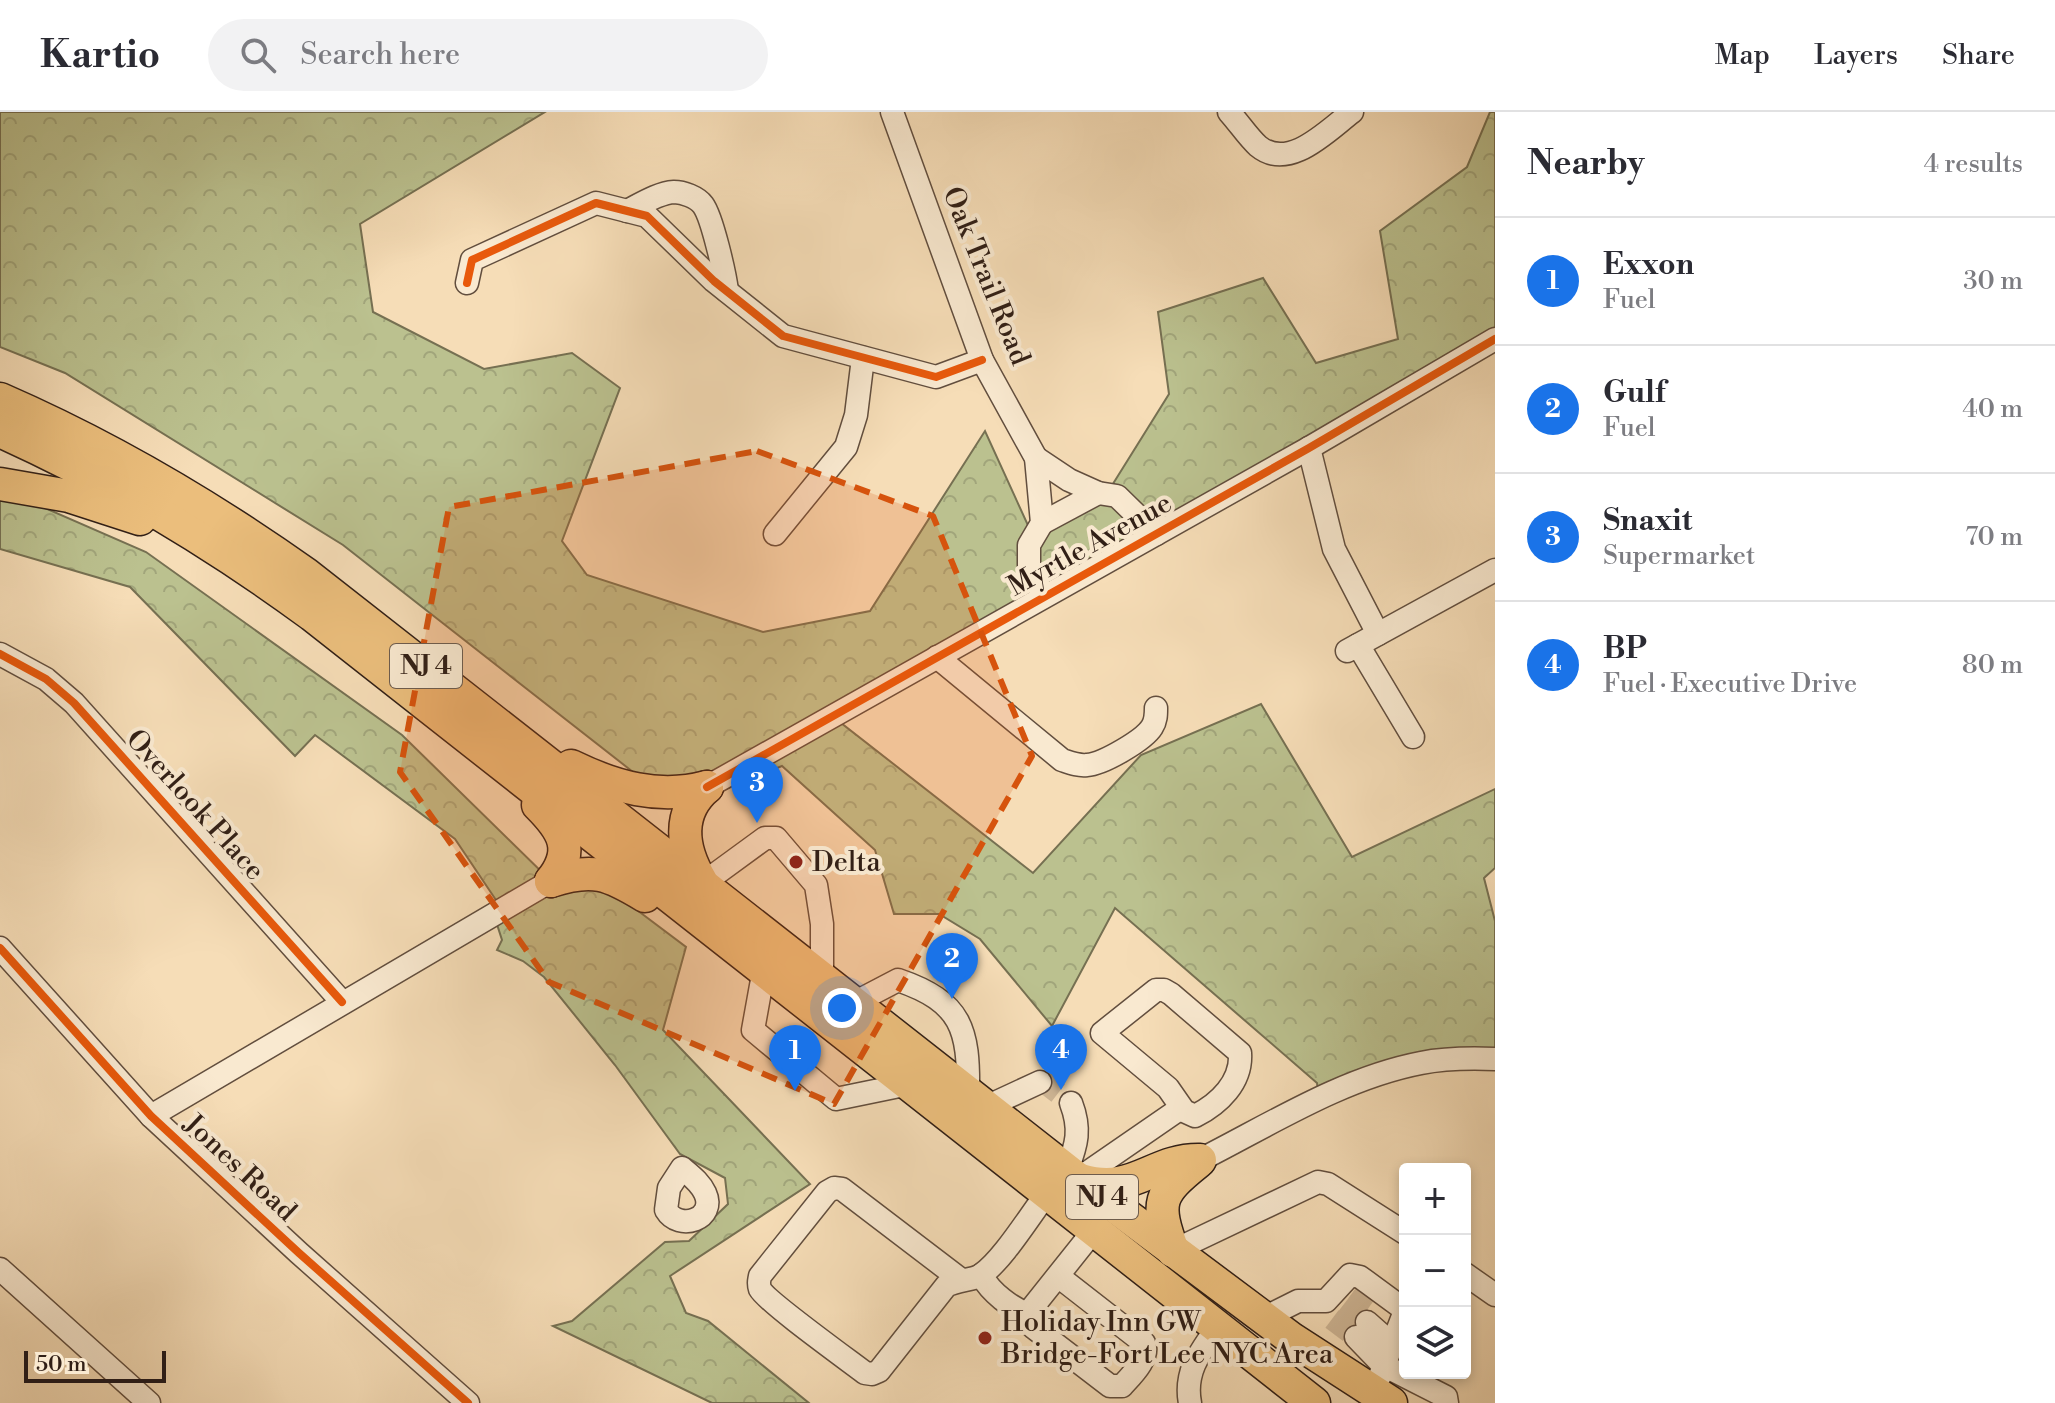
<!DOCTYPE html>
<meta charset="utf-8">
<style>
body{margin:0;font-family:"Libre Bodoni",serif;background:#f2f2f3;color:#2b2b33}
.controls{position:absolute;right:24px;bottom:24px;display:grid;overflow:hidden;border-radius:8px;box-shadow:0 4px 12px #0003}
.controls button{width:72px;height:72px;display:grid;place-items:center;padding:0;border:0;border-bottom:2px solid #e1e1e2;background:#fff;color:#2b2b33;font:40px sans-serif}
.scale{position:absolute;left:24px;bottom:20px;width:142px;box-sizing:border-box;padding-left:8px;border:4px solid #311f16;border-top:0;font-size:22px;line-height:28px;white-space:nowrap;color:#311f16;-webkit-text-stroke:6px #f9e9d0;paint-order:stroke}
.you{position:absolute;left:842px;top:896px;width:28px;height:28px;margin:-20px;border:6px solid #fff;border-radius:50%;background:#1a73e8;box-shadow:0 0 0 12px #1a73e833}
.badge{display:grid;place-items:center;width:52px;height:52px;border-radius:50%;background:#1a73e8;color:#fff;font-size:26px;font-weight:700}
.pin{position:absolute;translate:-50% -66px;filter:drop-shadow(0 2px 4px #0008)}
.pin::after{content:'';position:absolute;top:42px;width:28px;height:24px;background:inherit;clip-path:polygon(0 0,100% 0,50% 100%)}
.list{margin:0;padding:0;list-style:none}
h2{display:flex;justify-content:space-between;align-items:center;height:104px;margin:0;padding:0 32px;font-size:34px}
h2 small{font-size:26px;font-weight:400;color:#7c7c81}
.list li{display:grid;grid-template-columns:52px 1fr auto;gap:24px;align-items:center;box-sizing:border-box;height:128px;padding:0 32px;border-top:2px solid #e1e1e2}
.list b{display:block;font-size:30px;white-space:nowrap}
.list p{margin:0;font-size:26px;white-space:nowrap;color:#7c7c81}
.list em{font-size:26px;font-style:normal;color:#7c7c81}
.icon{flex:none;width:44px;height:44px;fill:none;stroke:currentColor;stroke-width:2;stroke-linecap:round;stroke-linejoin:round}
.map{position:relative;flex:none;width:1495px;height:1291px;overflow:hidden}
header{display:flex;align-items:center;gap:48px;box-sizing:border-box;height:112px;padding:0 40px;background:#fff;border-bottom:2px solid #e1e1e2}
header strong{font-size:38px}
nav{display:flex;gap:44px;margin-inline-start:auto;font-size:28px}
.search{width:560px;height:72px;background:#f2f2f3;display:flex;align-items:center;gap:20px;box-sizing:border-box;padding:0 28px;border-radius:44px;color:#7c7c81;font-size:30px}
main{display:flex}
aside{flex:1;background:#fff}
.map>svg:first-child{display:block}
.forest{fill:url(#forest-crowns);stroke:#767052;stroke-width:2}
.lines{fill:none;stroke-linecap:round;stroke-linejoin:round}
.minor-tunnel{stroke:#cfb797;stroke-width:22;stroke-dasharray:22 11;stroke-linecap:butt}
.minor-casing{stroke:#624e3e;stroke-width:25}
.highway-casing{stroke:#311f16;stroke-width:35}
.minor{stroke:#f9e9d0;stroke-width:22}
.highway{stroke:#ebbe7c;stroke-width:32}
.cycleway-casing{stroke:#f9e9d0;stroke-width:13}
.cycleway{stroke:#e8590c;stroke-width:8}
.marked{fill:#d6530d;fill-opacity:0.2;stroke:#d6530d;stroke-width:6;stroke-dasharray:16 10;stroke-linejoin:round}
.poi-dot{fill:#8f2418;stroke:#f9e9d0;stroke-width:3}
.labels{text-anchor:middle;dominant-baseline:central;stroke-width:8;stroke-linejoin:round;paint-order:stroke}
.shield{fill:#f9e9d0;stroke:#6d5c4e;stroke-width:2}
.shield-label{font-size:26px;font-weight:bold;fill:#311f16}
.street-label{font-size:28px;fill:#311f16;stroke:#f9e9d0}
.poi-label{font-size:28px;fill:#311f16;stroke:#f9e9d0;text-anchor:start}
</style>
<header>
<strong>Kartio</strong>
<div class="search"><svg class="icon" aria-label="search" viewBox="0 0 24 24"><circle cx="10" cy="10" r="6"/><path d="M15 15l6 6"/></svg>Search here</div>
<nav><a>Map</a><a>Layers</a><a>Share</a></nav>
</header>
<main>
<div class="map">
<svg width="1495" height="1291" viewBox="0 0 1495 1291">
<defs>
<pattern id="forest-crowns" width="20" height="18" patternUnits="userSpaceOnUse" patternTransform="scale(2)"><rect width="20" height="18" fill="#bbc18f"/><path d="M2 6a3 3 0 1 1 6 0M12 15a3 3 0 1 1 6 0" fill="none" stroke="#a1a57b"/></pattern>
</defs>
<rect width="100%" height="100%" fill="#f6ddb7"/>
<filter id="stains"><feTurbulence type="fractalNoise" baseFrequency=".0025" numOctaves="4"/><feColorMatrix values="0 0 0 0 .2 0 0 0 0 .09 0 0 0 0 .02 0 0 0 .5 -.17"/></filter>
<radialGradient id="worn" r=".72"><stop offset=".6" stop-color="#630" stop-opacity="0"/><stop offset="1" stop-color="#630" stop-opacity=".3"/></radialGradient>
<g class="forest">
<path d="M0,0H545L360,112L373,200L484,257L572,241L620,276L562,429L587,463L763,520L870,499L985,319L1031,420L1101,391L1169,282L1158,200L1263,166L1316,251L1398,227L1380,119L1467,55L1490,0H1495V215L836,607L1033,761L1141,643L1261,592L1352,745L1495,677V756L1484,766L1495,809V947L1461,946L1319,988L1317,971L1115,796L1052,914L980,827L939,802H894L875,738L782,654L679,696L343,433L65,261L0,235Z"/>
<path d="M0,388L38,393L146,440L402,623L551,769L600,777L621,786L686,835L663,918L810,1072L670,1164L686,1201L708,1209L809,1291H712L553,1214L572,1209L665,1130L689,1129L728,1092L725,1066L680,1042L615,953L544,865L523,849L497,838L502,828L494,803L502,797L455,727L315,623L295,644L130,475L0,437Z"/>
</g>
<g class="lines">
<g class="minor-tunnel">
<path d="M1040,970H1044L1071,991"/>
<path d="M1355,1177L1379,1194"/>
<path d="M1344,1192L1367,1210"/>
<path d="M1332,1207L1356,1225"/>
</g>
<defs>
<g id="minor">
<path d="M892,0L982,248L1036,346L1042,411L1029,433V457L1044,483"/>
<path d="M1229,0C1239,11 1248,25 1258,34C1289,60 1328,18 1352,0"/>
<path d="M627,99C641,92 658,81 674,80C683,80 697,85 703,93C712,105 725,162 727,179"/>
<path d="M467,171L472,148L596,91L647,104L714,169L783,224L936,265L982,248"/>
<path d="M1309,336L1334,437L1378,522"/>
<path d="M1036,346L1069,368L1098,381L1117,384L1156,422"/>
<path d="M1042,411L1098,381"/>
<path d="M775,422L846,335L856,303L863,246"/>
<path d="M1358,533L1413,625"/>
<path d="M1347,539L1495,458"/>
<path d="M0,542L46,567L74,591L342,890"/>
<path d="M937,545L1062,648C1071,651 1078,654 1087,653C1103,652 1144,628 1152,615C1156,609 1156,603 1156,596"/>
<path d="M707,675L1309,336L1495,227"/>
<path d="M702,772L765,726H776L816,773L822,812V865"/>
<path d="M0,836L151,1004L299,1141L468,1291"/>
<path d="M764,857L753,918L836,987L909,972"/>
<path d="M1156,878H1164L1171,882L1240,941C1242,970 1219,992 1195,1004L1184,999L1168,976L1102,921Z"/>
<path d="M854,891L898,868C962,890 969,917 968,981"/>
<path d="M986,995L1040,970"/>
<path d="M151,1004L551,769"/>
<path d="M1200,1048C1271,1012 1343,966 1421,951C1446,946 1470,946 1495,947"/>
<path d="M682,1056C690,1063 700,1070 705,1081C717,1107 679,1120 666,1098L669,1076Z"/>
<path d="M1067,1058C1077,1032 1081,1017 1071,991"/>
<path d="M1078,1067L1181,996"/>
<path d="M1173,1139L1318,1070L1328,1072L1405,1121"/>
<path d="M0,1157L149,1291"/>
<path d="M1465,1162L1495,1183"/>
<path d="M981,1163C991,1181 1011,1196 1030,1203"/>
<path d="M1058,1164L1144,1231C1150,1246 1132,1263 1122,1274H1110L1033,1215L1029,1206L1032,1196L1095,1117"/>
<path d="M960,1167L842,1077L834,1076L827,1080L760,1164C759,1170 758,1171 760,1177C766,1189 848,1248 865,1261L872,1262L879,1259L946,1174C957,1168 974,1168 981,1163C1003,1148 1030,1103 1048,1080"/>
<path d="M1264,1206L1298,1189H1326L1350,1163L1360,1165L1405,1198"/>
<path d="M1367,1210L1393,1233"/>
<path d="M1356,1225L1383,1253L1446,1285L1447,1291"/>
<path d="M1380,1264L1405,1199"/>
<path d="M1190,1291C1184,1260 1200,1240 1217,1216"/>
</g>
<g id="highway">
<path d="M0,287C108,334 210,394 306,462L1078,1067L1292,1227L1391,1291"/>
<path d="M0,319C111,369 214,431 312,503L1314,1291"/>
<path d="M0,372L69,384L140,407"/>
<path d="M571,654C614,675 659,688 707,675"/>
<path d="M538,693C563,718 576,738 551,769"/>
<path d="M551,769C593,755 609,762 645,784"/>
<path d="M701,769C682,737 676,701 707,675"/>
<path d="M1081,1068C1134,1084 1152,1047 1200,1048"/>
<path d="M1173,1139C1155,1090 1158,1082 1198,1050"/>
</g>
</defs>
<use href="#minor" class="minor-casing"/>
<use href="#highway" class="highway-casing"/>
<use href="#minor" class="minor"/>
<use href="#highway" class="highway"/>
<defs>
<g id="cycleway">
<path d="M467,171L472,148L596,91L647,104L714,169L783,224L936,265L982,248"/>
<path d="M0,542L46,567L74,591L342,890"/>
<path d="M707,675L1309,336L1495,227"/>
<path d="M0,836L151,1004L299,1141L468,1291"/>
</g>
</defs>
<use href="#cycleway" class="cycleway-casing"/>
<use href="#cycleway" class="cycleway"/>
</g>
<path class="marked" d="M757,339L933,404L1032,644L834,992L549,870L400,660L449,395Z"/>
<g class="poi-dot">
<circle cx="796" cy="750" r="8"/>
<circle cx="985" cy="1226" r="8"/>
</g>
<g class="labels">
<g class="shield">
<rect x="390" y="532" width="72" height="44" rx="6"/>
<rect x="1066" y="1063" width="72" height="44" rx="6"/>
</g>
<g class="shield-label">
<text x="426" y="554">NJ 4</text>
<text x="1102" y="1085">NJ 4</text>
</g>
<g class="street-label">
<text transform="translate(986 164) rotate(68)">Oak Trail Road</text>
<text transform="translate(1090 433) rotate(-29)">Myrtle Avenue</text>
<text transform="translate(195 693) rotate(48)">Overlook Place</text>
<text transform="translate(240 1056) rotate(43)">Jones Road</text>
</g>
<g class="poi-label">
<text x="812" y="750">Delta</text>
<text x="1001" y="1210">Holiday Inn GW<tspan x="1001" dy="32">Bridge-Fort Lee NYC Area</tspan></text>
</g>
</g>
<rect width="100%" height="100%" filter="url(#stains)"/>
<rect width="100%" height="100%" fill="url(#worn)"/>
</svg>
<div class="controls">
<button>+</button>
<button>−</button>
<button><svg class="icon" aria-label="layers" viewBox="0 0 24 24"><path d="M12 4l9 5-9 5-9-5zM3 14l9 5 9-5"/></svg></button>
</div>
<div class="scale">50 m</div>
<div class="you"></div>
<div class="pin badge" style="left:795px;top:979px">1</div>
<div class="pin badge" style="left:952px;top:887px">2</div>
<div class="pin badge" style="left:757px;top:711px">3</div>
<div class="pin badge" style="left:1061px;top:978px">4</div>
</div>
<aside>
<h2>Nearby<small>4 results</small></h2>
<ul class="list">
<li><span class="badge">1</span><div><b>Exxon</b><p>Fuel</p></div><em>30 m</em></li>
<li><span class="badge">2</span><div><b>Gulf</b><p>Fuel</p></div><em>40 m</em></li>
<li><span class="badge">3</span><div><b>Snaxit</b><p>Supermarket</p></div><em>70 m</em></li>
<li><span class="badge">4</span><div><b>BP</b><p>Fuel · Executive Drive</p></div><em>80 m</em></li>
</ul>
</aside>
</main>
